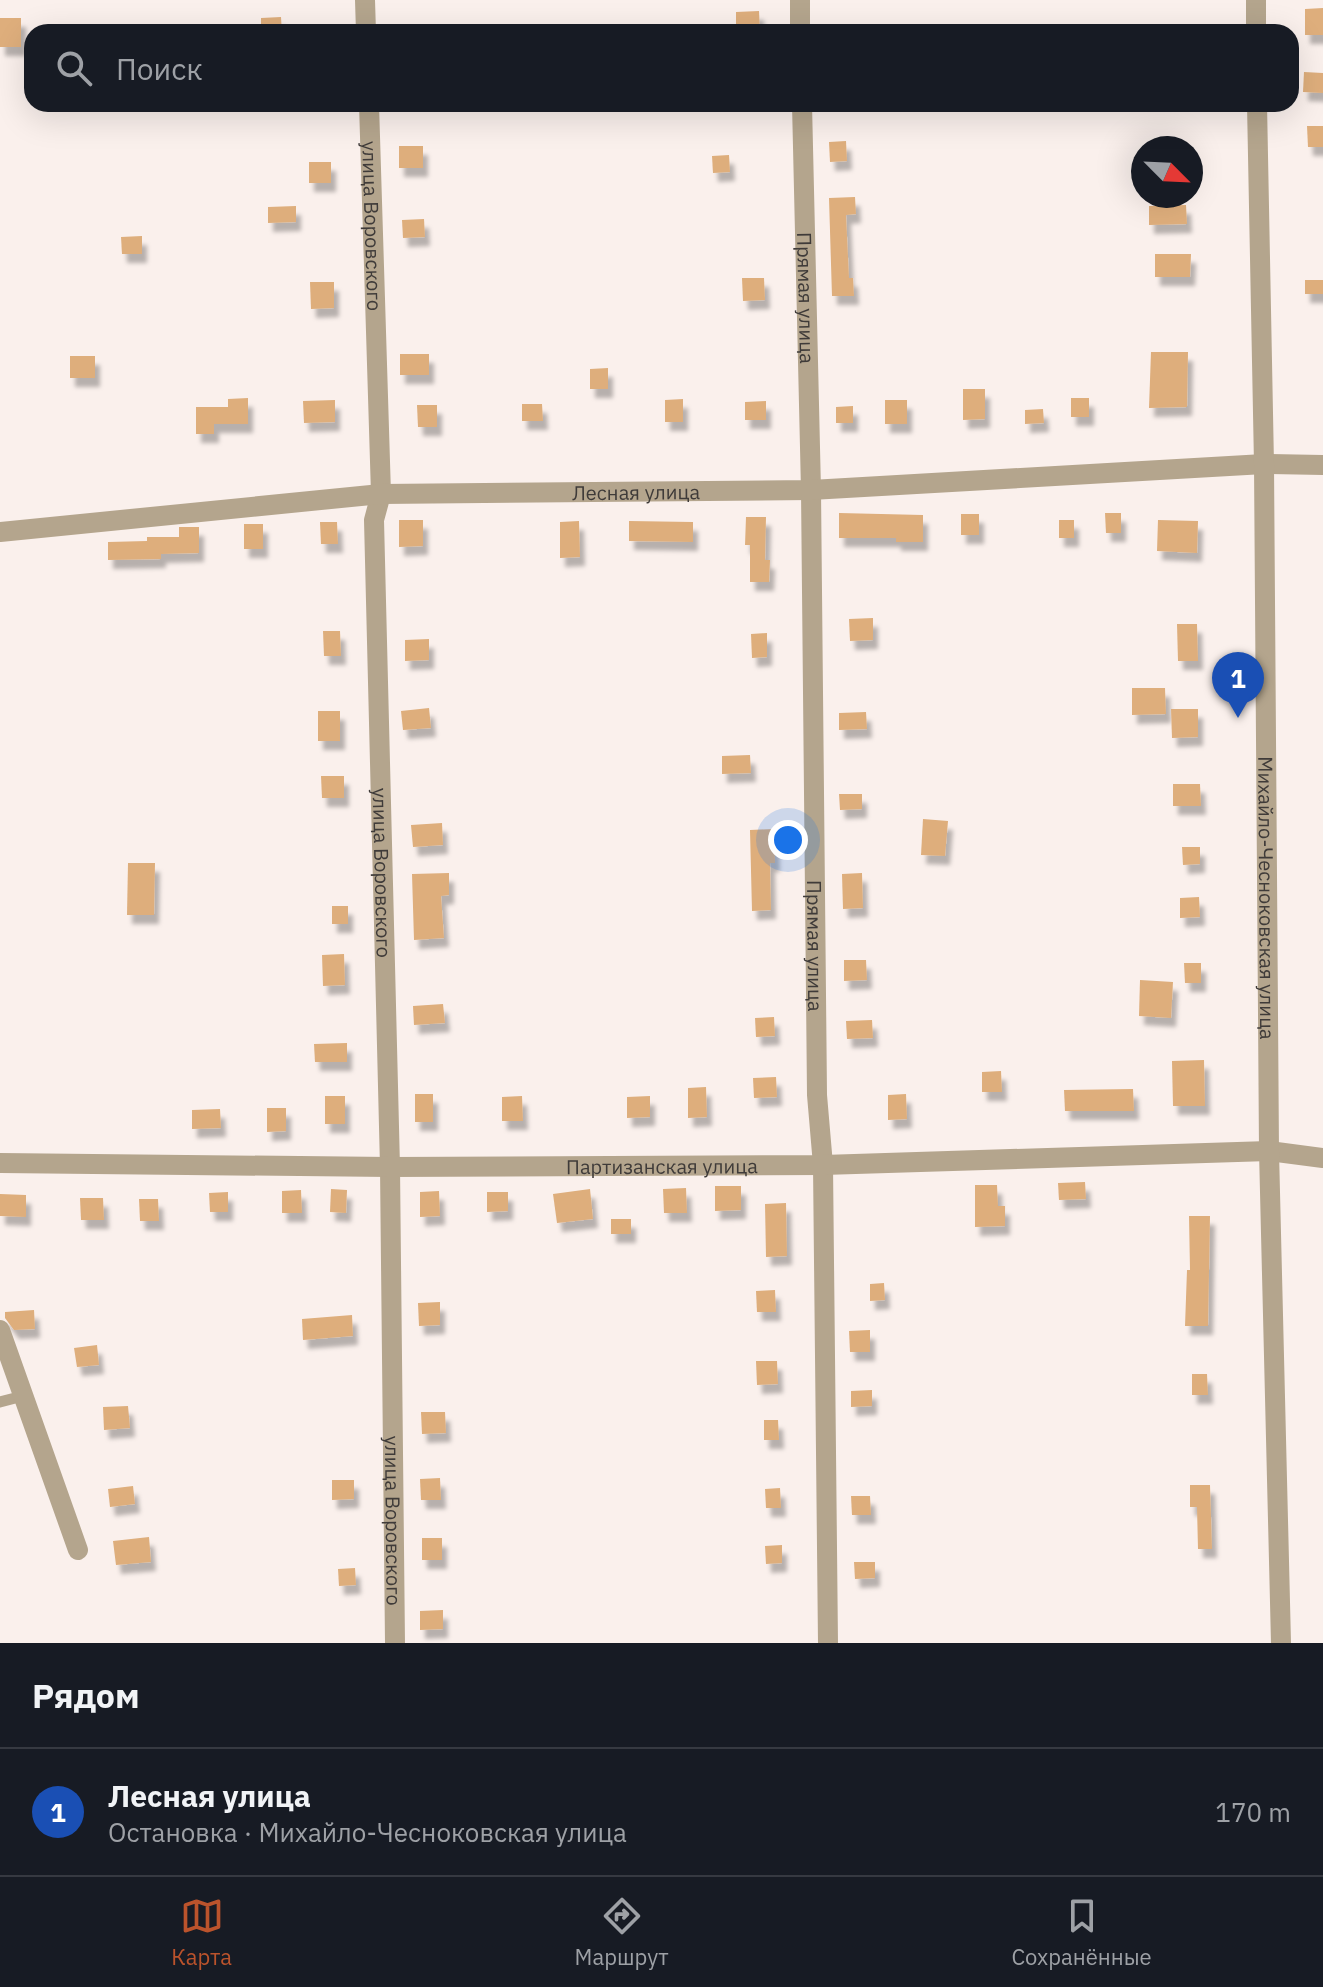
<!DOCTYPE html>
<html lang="ru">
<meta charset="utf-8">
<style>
body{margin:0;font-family:"IBM Plex Sans",sans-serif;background:#242831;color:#f1f3f6}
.compass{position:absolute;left:1131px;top:136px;width:72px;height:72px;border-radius:50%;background:#171b24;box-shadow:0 8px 32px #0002;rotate:114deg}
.you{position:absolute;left:788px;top:840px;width:28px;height:28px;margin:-20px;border:6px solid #fff;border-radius:50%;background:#1a73e8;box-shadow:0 0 0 12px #1a73e833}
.badge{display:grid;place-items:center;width:52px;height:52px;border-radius:50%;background:#bb532c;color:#fff;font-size:26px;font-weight:700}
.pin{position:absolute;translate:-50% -66px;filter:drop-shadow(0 2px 4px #0008)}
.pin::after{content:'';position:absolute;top:42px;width:28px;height:24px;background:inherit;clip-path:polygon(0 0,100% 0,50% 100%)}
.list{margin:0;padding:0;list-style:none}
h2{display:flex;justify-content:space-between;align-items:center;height:104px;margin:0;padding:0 32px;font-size:34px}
h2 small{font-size:26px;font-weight:400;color:#9ea1a6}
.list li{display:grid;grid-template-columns:52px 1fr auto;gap:24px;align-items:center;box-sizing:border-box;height:128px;padding:0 32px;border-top:2px solid #363941}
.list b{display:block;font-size:30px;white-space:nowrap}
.list p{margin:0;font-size:26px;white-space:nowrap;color:#9ea1a6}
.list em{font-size:26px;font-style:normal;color:#9ea1a6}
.icon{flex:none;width:44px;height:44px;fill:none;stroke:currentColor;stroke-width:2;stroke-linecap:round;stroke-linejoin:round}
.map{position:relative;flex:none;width:1323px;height:1643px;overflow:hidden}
.search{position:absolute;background:#171b24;box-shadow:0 8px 32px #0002;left:24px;right:24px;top:24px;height:88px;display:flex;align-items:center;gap:20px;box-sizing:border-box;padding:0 28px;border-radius:24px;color:#9ea1a6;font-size:30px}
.sheet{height:232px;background:#171b24}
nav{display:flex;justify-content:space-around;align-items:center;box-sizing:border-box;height:112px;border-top:2px solid #363941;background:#171b24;font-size:22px;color:#9ea1a6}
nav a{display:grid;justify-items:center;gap:4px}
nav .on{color:#bb532c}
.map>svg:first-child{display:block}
.building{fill:#deae7c;filter:url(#shadow)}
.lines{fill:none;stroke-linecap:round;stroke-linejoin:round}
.service{stroke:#b4a58d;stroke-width:11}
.minor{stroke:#b4a58d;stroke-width:20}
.tertiary{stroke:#b4a58d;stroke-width:20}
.labels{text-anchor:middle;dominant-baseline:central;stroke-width:6;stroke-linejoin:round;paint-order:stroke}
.street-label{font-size:20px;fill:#3f3b39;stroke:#fff}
</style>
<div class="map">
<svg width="1323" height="1643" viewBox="0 0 1323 1643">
<defs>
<filter id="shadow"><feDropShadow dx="5" dy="9" stdDeviation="2" flood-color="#0004"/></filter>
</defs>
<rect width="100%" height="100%" fill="#faf0ec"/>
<g class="building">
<path d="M1323,8V35H1305V9Z"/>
<path d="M759,11L760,32H736V12Z"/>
<path d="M281,17L282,32H261V18Z"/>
<rect x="0" y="18" width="21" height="29"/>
<path d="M1304,72L1323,73V93L1303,92Z"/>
<path d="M1307,126H1323V147H1308Z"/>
<path d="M846,141L847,161L830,162L829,142Z"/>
<rect x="399" y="146" width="24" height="22"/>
<path d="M729,155L730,172L713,173L712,156Z"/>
<rect x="309" y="162" width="22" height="21"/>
<path d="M855,197L856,214L846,215L849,278H853L854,296H832L829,198Z"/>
<path d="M1186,205L1187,224L1149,225V206Z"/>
<path d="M296,206V222L268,223V207Z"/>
<path d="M424,219L425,237L403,238L402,220Z"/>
<path d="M142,236V254H122L121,237Z"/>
<path d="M1155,254H1191L1190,277H1155Z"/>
<path d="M742,278H764L765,300L743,301Z"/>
<rect x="1305" y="280" width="18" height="14"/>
<path d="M310,282H334V308L311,309Z"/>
<path d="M1151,352H1188L1187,407L1149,408Z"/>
<rect x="400" y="354" width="29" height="21"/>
<rect x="70" y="356" width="25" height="22"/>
<path d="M608,368V389H590V369Z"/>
<path d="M963,389H985V419L963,420Z"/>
<path d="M248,398V424H214V434H196V407H228V399Z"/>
<rect x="1071" y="398" width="18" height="19"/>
<path d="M683,399V422H665V400Z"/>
<path d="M335,400V422L304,423L303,401Z"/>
<rect x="885" y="400" width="22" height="24"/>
<path d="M766,401V420H745V402Z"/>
<path d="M522,404H542L543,421H522Z"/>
<path d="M417,405H437V427H418Z"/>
<path d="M853,406V423H836V407Z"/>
<path d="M1043,409L1044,423L1025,424V410Z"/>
<path d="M839,513L923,515V542H896V538H839Z"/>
<path d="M1105,513H1121V533H1106Z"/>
<rect x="961" y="514" width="18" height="21"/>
<path d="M746,517H766L765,560H770L769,582H750V545H745Z"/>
<path d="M399,520H423V546L399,547Z"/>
<rect x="1059" y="520" width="15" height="18"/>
<path d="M1158,520L1198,521L1197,553L1157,551Z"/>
<path d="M579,521L580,557L560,558V522Z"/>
<path d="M629,521L693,522V542L629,541Z"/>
<path d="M320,522H337L338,544H321Z"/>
<rect x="244" y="524" width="19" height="25"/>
<path d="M179,527H199V553L161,554V559L108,560V542L147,541V537H179Z"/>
<path d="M873,618V640L850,641L849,619Z"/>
<path d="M1177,624H1197L1198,661H1178Z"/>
<path d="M323,631H340L341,656H324Z"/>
<path d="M767,633V657L752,658L751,634Z"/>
<path d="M429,639V660L405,661V640Z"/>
<path d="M1132,688H1165L1166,714L1132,715Z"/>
<path d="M429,708L431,728L403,730L401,711Z"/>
<path d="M1171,709H1198V737L1172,738Z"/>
<rect x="318" y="711" width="22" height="30"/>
<path d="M866,712L867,729L839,730V713Z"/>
<path d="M750,755L751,773L722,774V756Z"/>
<path d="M321,776H344V798H322Z"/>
<path d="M1173,784H1200L1201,806H1173Z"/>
<path d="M839,794H862V809L840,810Z"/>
<path d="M923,819L948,821L945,856L921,855Z"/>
<path d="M442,823L443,845L413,847L411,825Z"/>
<path d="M774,829L775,863H770L771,910L752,911L750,830Z"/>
<path d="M1182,847H1200V864L1183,865Z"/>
<path d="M128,863H155L154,915H127Z"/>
<path d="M449,873V895L441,896L444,938L414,940L412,874Z"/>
<path d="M862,873L863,908L843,909L842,874Z"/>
<path d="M1199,897L1200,917L1180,918V898Z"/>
<rect x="332" y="906" width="16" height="18"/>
<path d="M344,954L345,985L323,986L322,955Z"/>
<path d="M844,960H866L867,980L844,981Z"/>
<path d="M1184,963H1201V983H1185Z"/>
<path d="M1140,980L1173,982L1171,1018L1139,1016Z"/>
<path d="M443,1004L445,1023L414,1025L413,1006Z"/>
<path d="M774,1017L775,1036L756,1037L755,1018Z"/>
<path d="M872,1020L873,1038L847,1039L846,1021Z"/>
<path d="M347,1043V1062H315L314,1044Z"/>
<path d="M1204,1060L1205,1106H1173L1172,1061Z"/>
<path d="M1001,1071L1002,1092H982V1072Z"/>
<path d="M776,1077L777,1097L754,1098L753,1078Z"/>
<path d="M706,1087L707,1117L688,1118V1088Z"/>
<path d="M1133,1089L1134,1111H1065L1064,1090Z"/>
<rect x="415" y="1094" width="18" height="28"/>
<path d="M906,1094L907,1119L888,1120V1095Z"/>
<rect x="325" y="1096" width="20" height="28"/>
<path d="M522,1096L523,1121H502V1097Z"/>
<path d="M650,1096V1117L627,1118V1097Z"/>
<path d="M267,1108H286V1131L267,1132Z"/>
<path d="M220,1109L221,1128L192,1129V1110Z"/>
<path d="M1085,1182L1086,1199L1059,1200L1058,1183Z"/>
<path d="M975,1185H997L998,1206H1005V1226L975,1227Z"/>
<path d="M715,1186H741V1210L715,1211Z"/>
<path d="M686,1188L687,1213H664L663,1189Z"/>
<path d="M331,1189L347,1190L346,1213L330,1212Z"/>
<path d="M590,1189L593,1219L557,1223L553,1194Z"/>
<path d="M301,1190L302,1213H282V1191Z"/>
<path d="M439,1191L440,1216L420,1217V1192Z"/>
<path d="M228,1192V1212H210L209,1193Z"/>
<path d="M487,1192H508V1211L487,1212Z"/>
<path d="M0,1194L26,1195V1217L0,1216Z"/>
<path d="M80,1198H103L104,1220H81Z"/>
<path d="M139,1199H158L159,1221H140Z"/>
<path d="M786,1203L787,1256L766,1257L765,1204Z"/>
<path d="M1189,1216H1210L1208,1326H1185L1187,1270H1190Z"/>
<rect x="611" y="1219" width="20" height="15"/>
<path d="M884,1283L885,1300L870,1301V1284Z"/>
<path d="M775,1290L776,1312H757L756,1291Z"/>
<path d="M440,1302V1325L419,1326L418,1303Z"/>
<path d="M34,1310L35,1329L14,1330L5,1318V1312Z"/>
<path d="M352,1315L353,1336L303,1340L302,1319Z"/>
<path d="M870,1330V1352H850L849,1331Z"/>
<path d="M97,1345L99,1365L77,1367L74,1348Z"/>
<path d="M756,1361H777L778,1384L757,1385Z"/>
<path d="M1192,1374H1207L1208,1395H1192Z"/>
<path d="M872,1390V1406L851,1407V1391Z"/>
<path d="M128,1406L130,1428L104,1430L103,1407Z"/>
<path d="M421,1412H445L446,1433L422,1434Z"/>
<path d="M764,1420H778L779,1440H764Z"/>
<path d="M440,1478L441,1500H421L420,1479Z"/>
<path d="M332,1480H354V1499L332,1500Z"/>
<path d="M1190,1485H1210L1212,1549H1198L1197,1507H1190Z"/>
<path d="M133,1486L135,1504L110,1507L108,1489Z"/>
<path d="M780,1488L781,1508H766L765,1489Z"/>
<path d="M851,1496H870L871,1515H852Z"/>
<path d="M149,1537L151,1562L116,1565L113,1541Z"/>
<rect x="422" y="1538" width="20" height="22"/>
<path d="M782,1545V1563L766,1564L765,1546Z"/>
<path d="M854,1562H875V1578L855,1579Z"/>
<path d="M355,1568L356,1585L339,1586L338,1569Z"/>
<path d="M443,1610V1629L420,1630V1611Z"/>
</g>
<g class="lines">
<path class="service" d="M0,1402L23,1396"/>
<g class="minor">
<path d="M365,0L366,32"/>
<path d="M800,0V32"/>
<path id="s1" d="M369,104L381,494L374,520L390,1167L395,1643"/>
<path id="s2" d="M802,104L811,490L817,1095L823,1165L828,1643"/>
<path id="s3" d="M0,532L381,494L811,490L1264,464L1323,465"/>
<path id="s4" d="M0,1163L390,1167L823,1165L1269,1151L1323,1158"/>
<path d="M0,1330L78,1550"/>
</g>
<g class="tertiary">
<path d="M1256,0V32"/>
<path id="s5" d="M1257,104L1264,464L1269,1151L1281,1643"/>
</g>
</g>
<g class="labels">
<g class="street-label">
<text stroke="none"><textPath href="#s1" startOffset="122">улица Воровского</textPath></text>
<text stroke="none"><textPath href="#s2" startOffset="194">Прямая улица</textPath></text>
<text stroke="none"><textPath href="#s3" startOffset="638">Лесная улица</textPath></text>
<text stroke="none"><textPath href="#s1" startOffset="770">улица Воровского</textPath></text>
<text stroke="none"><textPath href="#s5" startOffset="794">Михайло-Чесноковская улица</textPath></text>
<text stroke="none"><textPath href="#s2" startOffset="842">Прямая улица</textPath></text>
<text stroke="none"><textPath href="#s4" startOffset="662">Партизанская улица</textPath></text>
<text stroke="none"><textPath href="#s1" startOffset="1418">улица Воровского</textPath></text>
</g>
</g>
</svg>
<svg class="compass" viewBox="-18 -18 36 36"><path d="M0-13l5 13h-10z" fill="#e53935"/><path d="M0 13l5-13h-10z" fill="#9ea1a6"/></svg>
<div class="you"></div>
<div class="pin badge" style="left:1238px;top:718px;background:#1a4fb4">1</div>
<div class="search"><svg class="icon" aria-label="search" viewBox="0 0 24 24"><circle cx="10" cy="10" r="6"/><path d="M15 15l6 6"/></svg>Поиск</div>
</div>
<section class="sheet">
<h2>Рядом<small></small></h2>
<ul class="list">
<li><span class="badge" style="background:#1a4fb4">1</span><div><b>Лесная улица</b><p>Остановка · Михайло-Чесноковская улица</p></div><em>170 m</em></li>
</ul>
</section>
<nav>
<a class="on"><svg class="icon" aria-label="map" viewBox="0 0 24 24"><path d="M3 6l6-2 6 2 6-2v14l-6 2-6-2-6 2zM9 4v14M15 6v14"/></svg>Карта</a>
<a><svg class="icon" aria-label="directions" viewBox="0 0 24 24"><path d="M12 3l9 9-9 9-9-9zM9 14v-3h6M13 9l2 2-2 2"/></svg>Маршрут</a>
<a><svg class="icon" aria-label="saved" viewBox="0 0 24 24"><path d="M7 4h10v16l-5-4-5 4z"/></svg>Сохранённые</a>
</nav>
